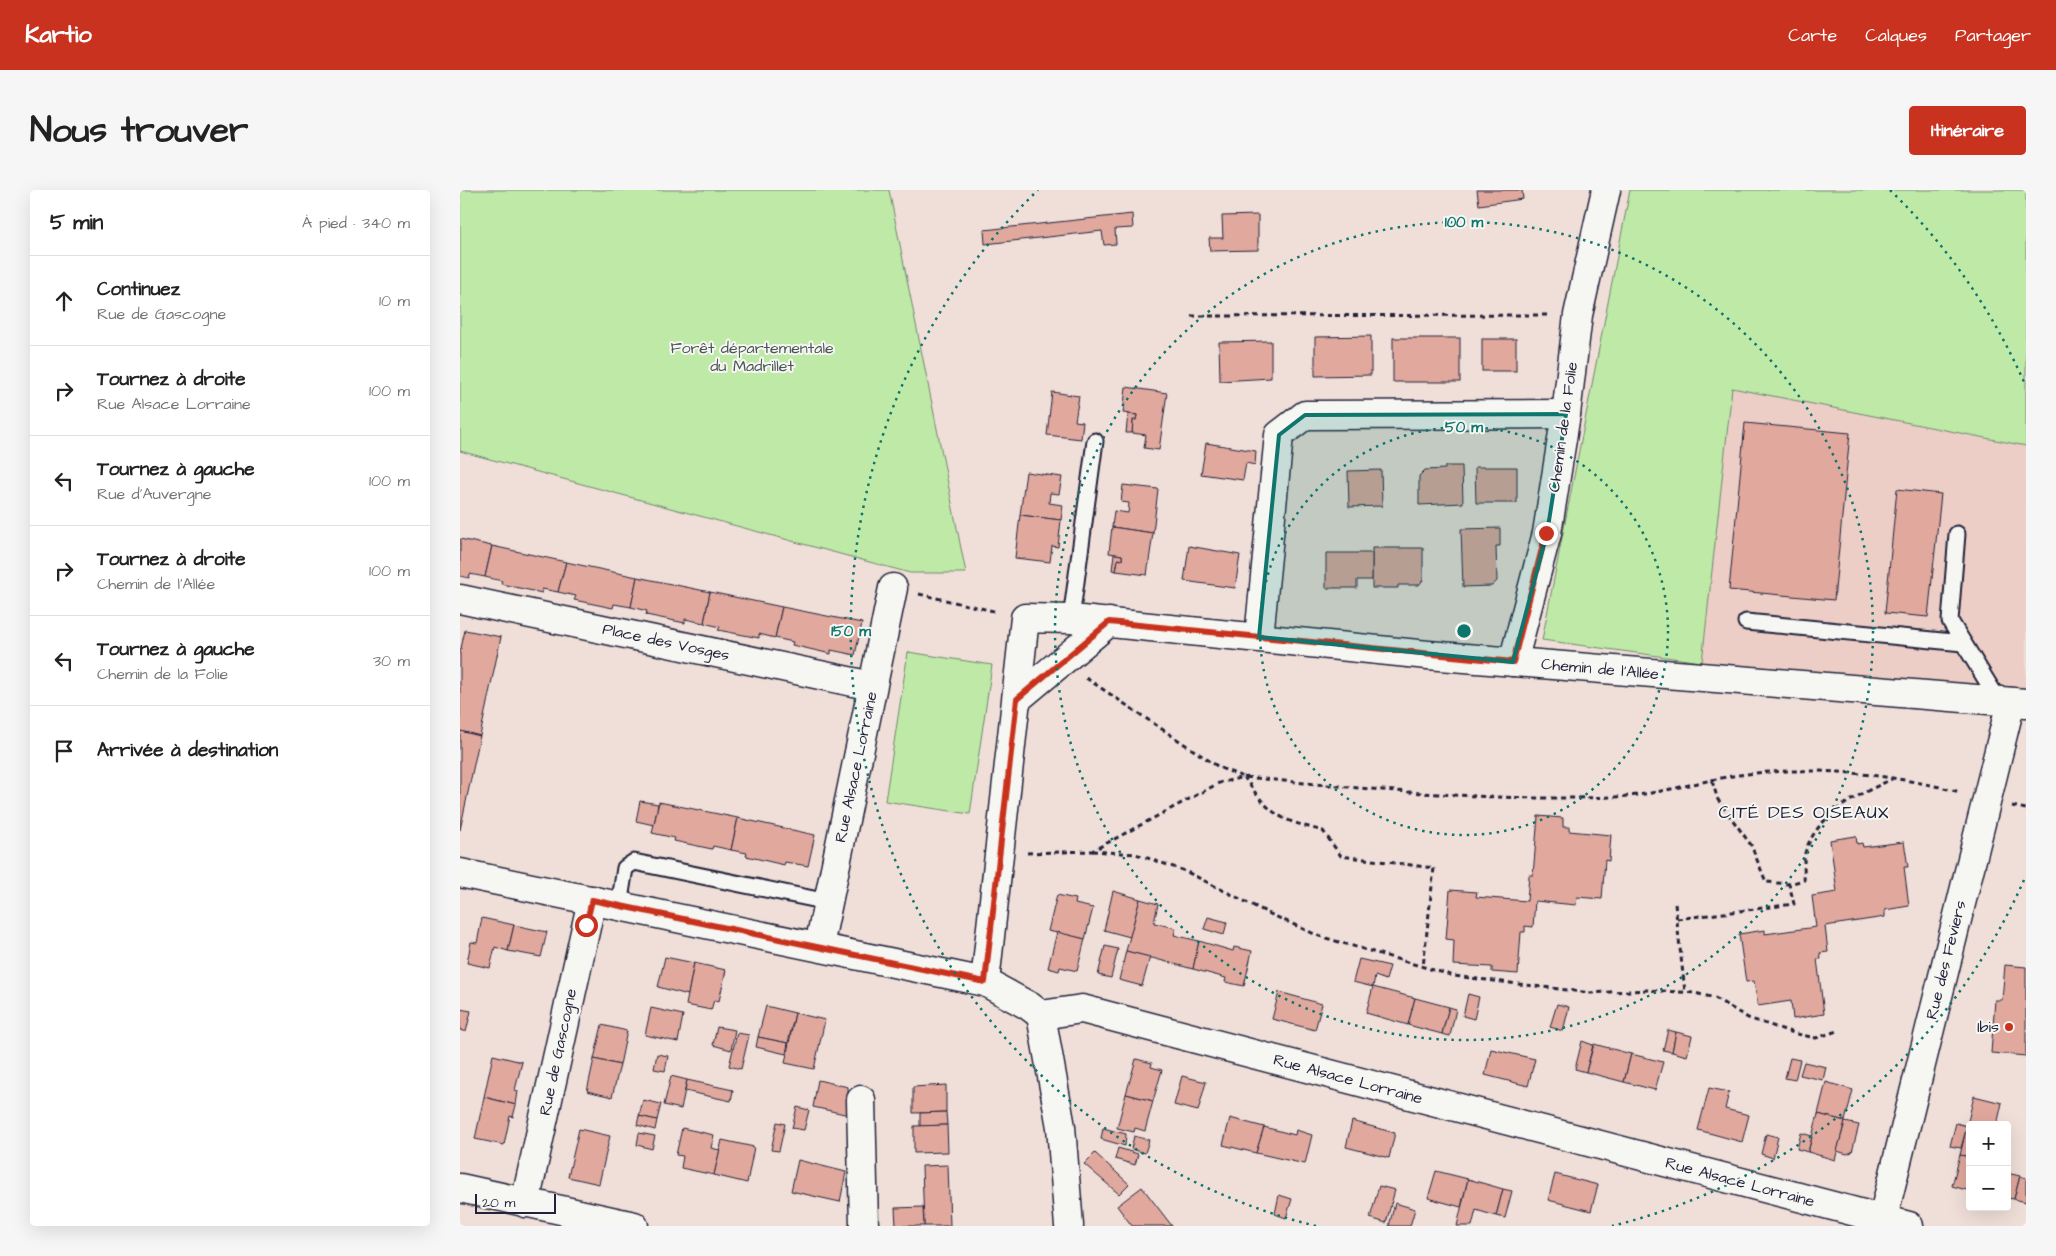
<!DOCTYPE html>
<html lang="fr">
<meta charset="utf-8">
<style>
body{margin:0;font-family:"Architects Daughter",sans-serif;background:#f6f6f6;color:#222}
.controls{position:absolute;right:15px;bottom:15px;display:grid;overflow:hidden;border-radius:5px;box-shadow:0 5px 20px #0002}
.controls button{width:45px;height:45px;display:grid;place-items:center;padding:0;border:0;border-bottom:1px solid #e0e0e0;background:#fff;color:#222;font:25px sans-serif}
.scale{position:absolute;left:15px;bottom:12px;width:81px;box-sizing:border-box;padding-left:5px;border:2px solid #22223b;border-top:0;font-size:14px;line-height:18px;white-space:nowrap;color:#22223b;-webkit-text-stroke:4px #f6f6f2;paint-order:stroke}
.stop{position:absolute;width:15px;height:15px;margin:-11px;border:4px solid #c8321e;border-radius:50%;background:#fff}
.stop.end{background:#c8321e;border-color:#fff;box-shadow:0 1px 5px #0008}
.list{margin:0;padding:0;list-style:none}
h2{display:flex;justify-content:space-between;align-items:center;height:65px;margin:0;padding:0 20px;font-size:21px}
h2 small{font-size:16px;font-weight:400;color:#767676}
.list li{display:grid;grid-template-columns:32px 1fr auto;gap:15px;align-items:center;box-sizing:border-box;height:90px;padding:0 20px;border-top:1px solid #e0e0e0}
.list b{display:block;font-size:19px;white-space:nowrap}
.list p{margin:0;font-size:16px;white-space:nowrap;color:#767676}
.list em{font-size:16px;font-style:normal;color:#767676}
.icon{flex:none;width:28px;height:28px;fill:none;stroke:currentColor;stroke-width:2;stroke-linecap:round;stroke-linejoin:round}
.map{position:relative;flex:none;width:1566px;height:1036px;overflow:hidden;border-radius:5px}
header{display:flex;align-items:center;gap:30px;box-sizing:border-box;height:70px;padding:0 25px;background:#c8321e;color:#fff}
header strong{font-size:24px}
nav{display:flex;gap:28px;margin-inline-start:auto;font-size:18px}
.intro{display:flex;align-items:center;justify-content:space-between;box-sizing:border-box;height:120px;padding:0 30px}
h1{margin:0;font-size:35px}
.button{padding:12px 22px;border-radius:5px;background:#c8321e;color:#fff;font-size:18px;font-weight:700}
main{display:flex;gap:30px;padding:0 30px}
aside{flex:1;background:#fff;border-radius:5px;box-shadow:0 5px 20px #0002}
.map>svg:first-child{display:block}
.built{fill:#eccec6}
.green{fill:#bee9a6;stroke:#708670}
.building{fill:#e1a89d;stroke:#22223b}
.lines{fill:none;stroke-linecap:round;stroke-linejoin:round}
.service-casing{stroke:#22223b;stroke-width:19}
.minor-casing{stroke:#22223b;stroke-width:31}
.path{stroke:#22223b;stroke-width:3;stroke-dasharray:5 4;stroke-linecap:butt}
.service{stroke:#f6f6f2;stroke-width:15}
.minor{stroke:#f6f6f2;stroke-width:28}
.route{stroke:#c8321e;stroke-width:6}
.marked{fill:#0f766e;fill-opacity:0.2;stroke:#0f766e;stroke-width:4;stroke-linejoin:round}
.ring{fill:none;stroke:#0f766e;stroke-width:2.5;stroke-dasharray:2.5 5}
.poi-dot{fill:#c8321e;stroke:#f6f6f2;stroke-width:2}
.labels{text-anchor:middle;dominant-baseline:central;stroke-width:4;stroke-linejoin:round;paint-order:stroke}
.park-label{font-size:16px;fill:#495456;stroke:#f6f6f2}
.street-label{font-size:16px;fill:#22223b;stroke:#f6f6f2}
.poi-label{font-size:16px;fill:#22223b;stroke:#f6f6f2;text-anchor:end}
.neighbourhood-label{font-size:18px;letter-spacing:1px;fill:#22223b;stroke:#f6f6f2}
.centre{fill:#0f766e;stroke:#f6f6f2;stroke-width:2.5}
.ring-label{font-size:15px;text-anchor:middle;font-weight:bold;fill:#0f766e;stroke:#f6f6f2;stroke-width:4;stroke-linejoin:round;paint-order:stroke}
</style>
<header>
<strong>Kartio</strong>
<nav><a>Carte</a><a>Calques</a><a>Partager</a></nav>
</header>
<div class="intro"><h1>Nous trouver</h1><a class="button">Itinéraire</a></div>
<main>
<aside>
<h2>5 min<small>À pied · 340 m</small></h2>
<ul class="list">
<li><svg class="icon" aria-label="ahead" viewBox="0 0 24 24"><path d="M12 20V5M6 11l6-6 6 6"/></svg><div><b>Continuez</b><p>Rue de Gascogne</p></div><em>10 m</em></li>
<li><svg class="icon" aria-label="right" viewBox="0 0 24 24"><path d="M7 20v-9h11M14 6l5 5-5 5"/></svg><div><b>Tournez à droite</b><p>Rue Alsace Lorraine</p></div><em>100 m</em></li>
<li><svg class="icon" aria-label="left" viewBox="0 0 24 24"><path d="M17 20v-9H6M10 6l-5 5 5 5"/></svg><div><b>Tournez à gauche</b><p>Rue d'Auvergne</p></div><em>100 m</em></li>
<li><svg class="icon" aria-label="right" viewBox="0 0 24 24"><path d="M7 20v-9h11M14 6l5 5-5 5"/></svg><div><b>Tournez à droite</b><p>Chemin de l'Allée</p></div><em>100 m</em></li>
<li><svg class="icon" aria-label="left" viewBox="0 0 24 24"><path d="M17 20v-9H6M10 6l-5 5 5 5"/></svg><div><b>Tournez à gauche</b><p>Chemin de la Folie</p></div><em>30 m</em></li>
<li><svg class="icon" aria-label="arrive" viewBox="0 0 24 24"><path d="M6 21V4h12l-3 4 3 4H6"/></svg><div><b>Arrivée à destination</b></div></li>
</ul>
</aside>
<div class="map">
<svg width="1566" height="1036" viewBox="0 0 1566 1036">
<rect width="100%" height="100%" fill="#f0dfd8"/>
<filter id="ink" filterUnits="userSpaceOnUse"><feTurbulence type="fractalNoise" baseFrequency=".02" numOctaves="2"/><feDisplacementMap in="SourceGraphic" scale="10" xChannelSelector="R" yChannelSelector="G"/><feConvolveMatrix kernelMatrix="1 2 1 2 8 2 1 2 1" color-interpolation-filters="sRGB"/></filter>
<g filter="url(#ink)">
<path class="built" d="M1272,198L1566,256V504L1242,472Z"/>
<g class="green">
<path d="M0,0H429L506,383H450L0,261Z"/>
<path d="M1170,0H1566V256L1272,198L1242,472L1082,450Z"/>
<path d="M448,462L532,475L510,624L425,611Z"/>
</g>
<g class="building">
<path d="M1017,0H1062L1063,9L1019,15Z"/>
<path d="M672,24L673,38L655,39L656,54L644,55L642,41L525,54L524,40Z"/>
<path d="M798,25V60L750,61L749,48H763L762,26Z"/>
<path d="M911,146V185L855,186V147Z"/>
<rect x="933" y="148" width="67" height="44"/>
<rect x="1022" y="149" width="34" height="32"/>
<path d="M811,151V188L760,191L759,152Z"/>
<path d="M666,197L707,203L699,260L684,258L686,245L672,243L673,230H676L677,225L663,223Z"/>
<path d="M592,202L619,206L615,231L623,232L621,249L587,245Z"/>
<path d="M668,224L677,225L676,230H673L672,243H666Z"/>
<path d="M1285,233L1390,243L1374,410L1269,400Z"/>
<path d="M746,253L796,261L795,275L786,273L783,290L741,284Z"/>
<path d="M985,276H1002L1003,313L959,315V286L965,280L985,279Z"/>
<path d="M1015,277H1057V313H1016Z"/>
<path d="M921,280L922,316L889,317L888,281Z"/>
<path d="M566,282L602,287L599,304L590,303L589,313L603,315L601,330L560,325Z"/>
<path d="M663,295L698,299L693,343L652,337L654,321L668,323L669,313L661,312Z"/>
<path d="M1437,299L1481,304L1468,427L1425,423Z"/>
<path d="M560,325L601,330L598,357L592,356L590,372L555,368Z"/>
<path d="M652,337L693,343L687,385L656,381L658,369L662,370V365L649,363Z"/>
<path d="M1040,338V356H1036L1037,391L1032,396L1003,397L1001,339Z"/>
<path d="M0,349L32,356L25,387L10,384L9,388L0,386Z"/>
<path d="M32,356L106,372L98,402L82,399V403L41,394L42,391L25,387Z"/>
<path d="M729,356L780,365L775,398L724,391Z"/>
<path d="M912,358H963V390L959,395H938V398H912Z"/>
<path d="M866,363H912V390H897V398H866Z"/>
<path d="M654,364L662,365V370L658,369L656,381L652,380Z"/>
<path d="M106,372L177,387L171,417L154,414L153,418L114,410L116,406L98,402Z"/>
<path d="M177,387L250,402L244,433L225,429V433L186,425L187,421L171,417Z"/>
<path d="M250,402L322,417L315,448L299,444V448L258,440L260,437L244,433Z"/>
<path d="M322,417L402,433L395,465L371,460V464L332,455L333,452L315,448Z"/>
<path d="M5,440L41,447L20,546L0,541V463Z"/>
<path d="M0,541L20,546L0,640Z"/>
<path d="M180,611L198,614L194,635L176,631Z"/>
<path d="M199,612L278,628L271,660L253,656L252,659L214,651L215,648L192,643Z"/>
<path d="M1078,626L1103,628V637H1109V641L1151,645L1149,671L1145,670L1142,709L1117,707L1116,715L1075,711L1073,737L1065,736V742H1061L1058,784L1032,782V777L993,775L994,750L986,749L990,700L1017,702L1016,707L1067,711L1069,685H1073Z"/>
<path d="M278,628L355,645L348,676L325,672L324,675L286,666L287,663L271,660Z"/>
<path d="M1396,646L1397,654L1402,653L1403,657L1444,652L1448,677H1444L1449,716L1425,720V727L1365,736L1368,762L1360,763L1361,769H1357L1364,824L1333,829L1331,811L1298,816L1294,791L1286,792L1279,744L1305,740V744L1356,737L1352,706L1377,702L1370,650Z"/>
<path d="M653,701L680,709L670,747L644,740Z"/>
<path d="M597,705L616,709L615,714L633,718L625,749L588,741Z"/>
<path d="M680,709L698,714L694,733L716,738L714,745L739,751L733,779L666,761Z"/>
<path d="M748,727L767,732L764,745L744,739Z"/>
<path d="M22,728L54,735L48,761L35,757L30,778L7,773L11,752L17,753Z"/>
<path d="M54,735L87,742L81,767L48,761Z"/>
<path d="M597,742L625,749L617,781L600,777L599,781L588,778Z"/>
<path d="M739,751L773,761L774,757L792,761L784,796L765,792L766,788L733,779Z"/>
<path d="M645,756L658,759L651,788L638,785Z"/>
<path d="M666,761L690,767L682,796L659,790Z"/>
<path d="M205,767L234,773L228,805L198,797Z"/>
<path d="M899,769L930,776L926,790L915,786L913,797L893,792Z"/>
<path d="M234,773L266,780L259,811L254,810L251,820L226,815Z"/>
<path d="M1545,775L1566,777V866L1531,863L1535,810H1542Z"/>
<path d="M913,797L955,808L948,835L906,823Z"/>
<path d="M819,802L862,814L855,840L812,829Z"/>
<path d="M1008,804L1019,807L1014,829L1003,826Z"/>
<path d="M955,808L989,817L982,844L948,835Z"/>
<path d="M1097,814L1109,817L1103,841L1090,837Z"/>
<path d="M306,816L335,823L328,853L298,847Z"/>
<path d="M989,817L996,819L990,846L982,844Z"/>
<path d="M191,818L223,825L218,852L185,845Z"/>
<path d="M0,819L11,821L6,842L0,840Z"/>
<path d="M335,823L365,830L354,879L325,873Z"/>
<path d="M142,835L167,841L160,875L134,869Z"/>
<path d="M257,837L275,840L271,860L253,855Z"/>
<path d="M1208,840L1216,842L1212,862L1203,860Z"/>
<path d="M1216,842L1232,846L1227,866L1212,862Z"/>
<path d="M277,843L289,845L281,879L269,876Z"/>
<path d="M298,847L328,853L326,864L296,857Z"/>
<path d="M1122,851L1133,855L1126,882L1115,879Z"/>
<path d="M1134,854L1171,864L1164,892L1126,882Z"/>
<path d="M1031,859L1075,869L1068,896L1025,885Z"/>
<path d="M197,864L208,866L205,881L194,879Z"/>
<path d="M1171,864L1203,872L1195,900L1164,892Z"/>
<path d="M33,865L62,872L55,900L58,901L56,915L24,907Z"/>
<path d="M1330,868L1340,870L1335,890L1325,888Z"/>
<path d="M134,869L160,875L152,907L127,901Z"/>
<path d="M676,869L692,873L691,877L702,880L693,911L666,904Z"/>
<path d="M1344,872L1366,877L1363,890L1340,885Z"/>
<path d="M211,886L227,890L221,919L204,915Z"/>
<path d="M722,886L746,892L738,921L714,915Z"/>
<path d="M227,890L273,900L271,911L225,901Z"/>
<path d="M358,890L388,897L389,925L353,917Z"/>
<path d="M1366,892L1393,900L1385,931L1358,924Z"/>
<path d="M486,895V922L453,923V897Z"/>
<path d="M1249,898L1269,902L1265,919L1289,925L1282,952L1238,940Z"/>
<path d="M666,904L693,911L685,941L675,938L674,942L657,938Z"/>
<path d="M1514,906L1542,913L1537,935H1510V967L1500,965Z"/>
<path d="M24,907L56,915L53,927L50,926L44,955L15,949Z"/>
<path d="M183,910L201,914L197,930L179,926Z"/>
<path d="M337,917L349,920L344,940L332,938Z"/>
<path d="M486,922L487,935L460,936V923Z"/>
<path d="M1358,924L1385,931L1375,970L1348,962Z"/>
<path d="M179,926L197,930L195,940L177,935Z"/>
<path d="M770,928L804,937L796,963L763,955Z"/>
<path d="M892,931L935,943L929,968L886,957Z"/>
<path d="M317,932L325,934L319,961L311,960Z"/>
<path d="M1385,932L1399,935L1392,962L1387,964L1377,961Z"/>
<path d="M1496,933L1507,936L1501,958L1490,956Z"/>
<path d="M487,935L488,962L454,963V936Z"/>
<path d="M804,937L835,945L836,940L852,945L845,974L796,963Z"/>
<path d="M222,938L254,945L251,958L260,960L254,985L221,978L223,966L216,965Z"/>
<path d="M643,938L666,944L665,956L641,949Z"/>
<path d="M119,939L150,946L139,994L108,987Z"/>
<path d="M179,943L195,946L192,959L177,955Z"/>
<path d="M1341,943L1352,946L1348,962L1337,959Z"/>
<path d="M1306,944L1318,947L1313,968L1301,964Z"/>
<path d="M674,946L689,950L685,963L671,959Z"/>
<path d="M262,950L294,957L287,993L254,985Z"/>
<path d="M658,958L678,964L675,975L655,969Z"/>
<path d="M635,963L669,994L659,1004L624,974Z"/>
<path d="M1500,965L1510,967V1001L1492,996Z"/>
<path d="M338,970L386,982L380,1012L331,1001Z"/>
<path d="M488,975L490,1036H464L462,976Z"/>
<path d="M976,981L1008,989L1001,1017L968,1008Z"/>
<path d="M1547,983L1560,986L1554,1009L1547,1008Z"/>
<path d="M1095,984L1138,995L1131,1021L1088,1010Z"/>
<path d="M1560,986L1566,988V1012L1554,1009Z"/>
<path d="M1008,989L1043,999L1036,1026L1016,1020L1012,1036H997Z"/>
<path d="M919,996L935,1000L926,1033L910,1028Z"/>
<path d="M682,997L712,1036H672L657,1016Z"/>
<path d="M1043,999L1052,1001L1045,1028L1036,1026Z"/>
<path d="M819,1005L832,1009L826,1028L815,1024Z"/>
<path d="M935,1013L955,1019L950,1036H929Z"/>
<path d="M463,1017L464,1036H436L435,1018Z"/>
</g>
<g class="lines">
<defs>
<g id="service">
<path d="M1497,344L1490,431L1539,511"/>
<path d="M611,429L635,251"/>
<path d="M1286,432L1503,453"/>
<path d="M159,716L165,678L174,672L368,712"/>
</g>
<g id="minor">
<path d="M0,409L412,496"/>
<path d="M799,447L819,245L845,225L1106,224"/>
<path d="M1053,472L1087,343L1106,224L1118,125L1146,0"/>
<path d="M557,509L649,432"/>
<path d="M0,683L525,792L569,816L581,825L622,819L1449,1036"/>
<path d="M359,756L433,398"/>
<path d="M525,792L565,428L611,429L968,465L1566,513"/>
<path d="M581,825L601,937L609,1036"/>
<path d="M401,910L404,1036"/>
<path d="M0,998L174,1036"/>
<path d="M65,1013L132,710"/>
<path d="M1421,1036L1551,512"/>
</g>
</defs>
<use href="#service" class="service-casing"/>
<use href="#minor" class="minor-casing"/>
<g class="path">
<path d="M731,126L1090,125"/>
<path d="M459,404L538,422"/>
<path d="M626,488L760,578L784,587C907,599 1030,612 1153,607C1196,606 1237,591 1279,585C1352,575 1430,584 1500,602"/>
<path d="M1252,591L1258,610L1291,655L1306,692L1329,694"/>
<path d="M1552,616L1566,619"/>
<path d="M632,661L676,664L725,681L808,723L859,746L994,786L1131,803L1187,800L1235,803L1255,808L1288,828L1337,844L1356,848L1377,841"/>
<path d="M567,663L632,661L759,593L784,587C811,626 818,629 863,641L881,666L974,678L963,777"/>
<path d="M1215,714L1225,802"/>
<path d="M1217,729L1334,714L1329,694L1344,690C1345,682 1343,671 1345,663C1357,623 1399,605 1432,589"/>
</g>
<use href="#service" class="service"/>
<use href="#minor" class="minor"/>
</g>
</g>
<g class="lines" filter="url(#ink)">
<path class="route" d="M126,735L132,710L525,792L557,509L649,432L1053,472L1086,343"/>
</g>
<path class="marked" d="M1106,224L1087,343L1053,472L799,447L819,245L845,225Z"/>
<g class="ring">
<circle cx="1004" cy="441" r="204"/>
<circle cx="1004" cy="441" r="409"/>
<path d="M1564 690A613 613 0 0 1 1152 1036M856 1036A613 613 0 0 1 578 0M1430 0A613 613 0 0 1 1564 192"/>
</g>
<circle class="poi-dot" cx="1549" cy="837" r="5"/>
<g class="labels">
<g class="park-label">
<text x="292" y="158">Forêt départementale<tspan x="292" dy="18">du Madrillet</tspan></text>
</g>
<g class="street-label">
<text transform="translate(1103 237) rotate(-82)">Chemin de la Folie</text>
<text transform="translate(206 452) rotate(12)">Place des Vosges</text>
<text transform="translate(1140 479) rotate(5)">Chemin de l'Allée</text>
<text transform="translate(396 577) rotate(-78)">Rue Alsace Lorraine</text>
<text transform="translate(1486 770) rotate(-76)">Rue des Feviers</text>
<text transform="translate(98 862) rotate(-78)">Rue de Gascogne</text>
<text transform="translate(888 889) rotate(15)">Rue Alsace Lorraine</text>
<text transform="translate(1280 992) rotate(15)">Rue Alsace Lorraine</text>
</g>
<g class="poi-label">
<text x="1539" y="837">Ibis</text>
</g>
<g class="neighbourhood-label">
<text x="1344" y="622">CITÉ DES OISEAUX</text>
</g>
</g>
<circle cx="1004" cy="441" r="8" class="centre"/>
<g class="ring-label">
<text x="1004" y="37">100 m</text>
<text x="1004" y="242">50 m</text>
<text x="391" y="446">150 m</text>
</g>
</svg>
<div class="controls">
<button>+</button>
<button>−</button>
</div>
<div class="scale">20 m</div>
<div class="stop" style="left:126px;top:735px"></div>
<div class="stop end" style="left:1086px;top:343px"></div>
</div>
</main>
